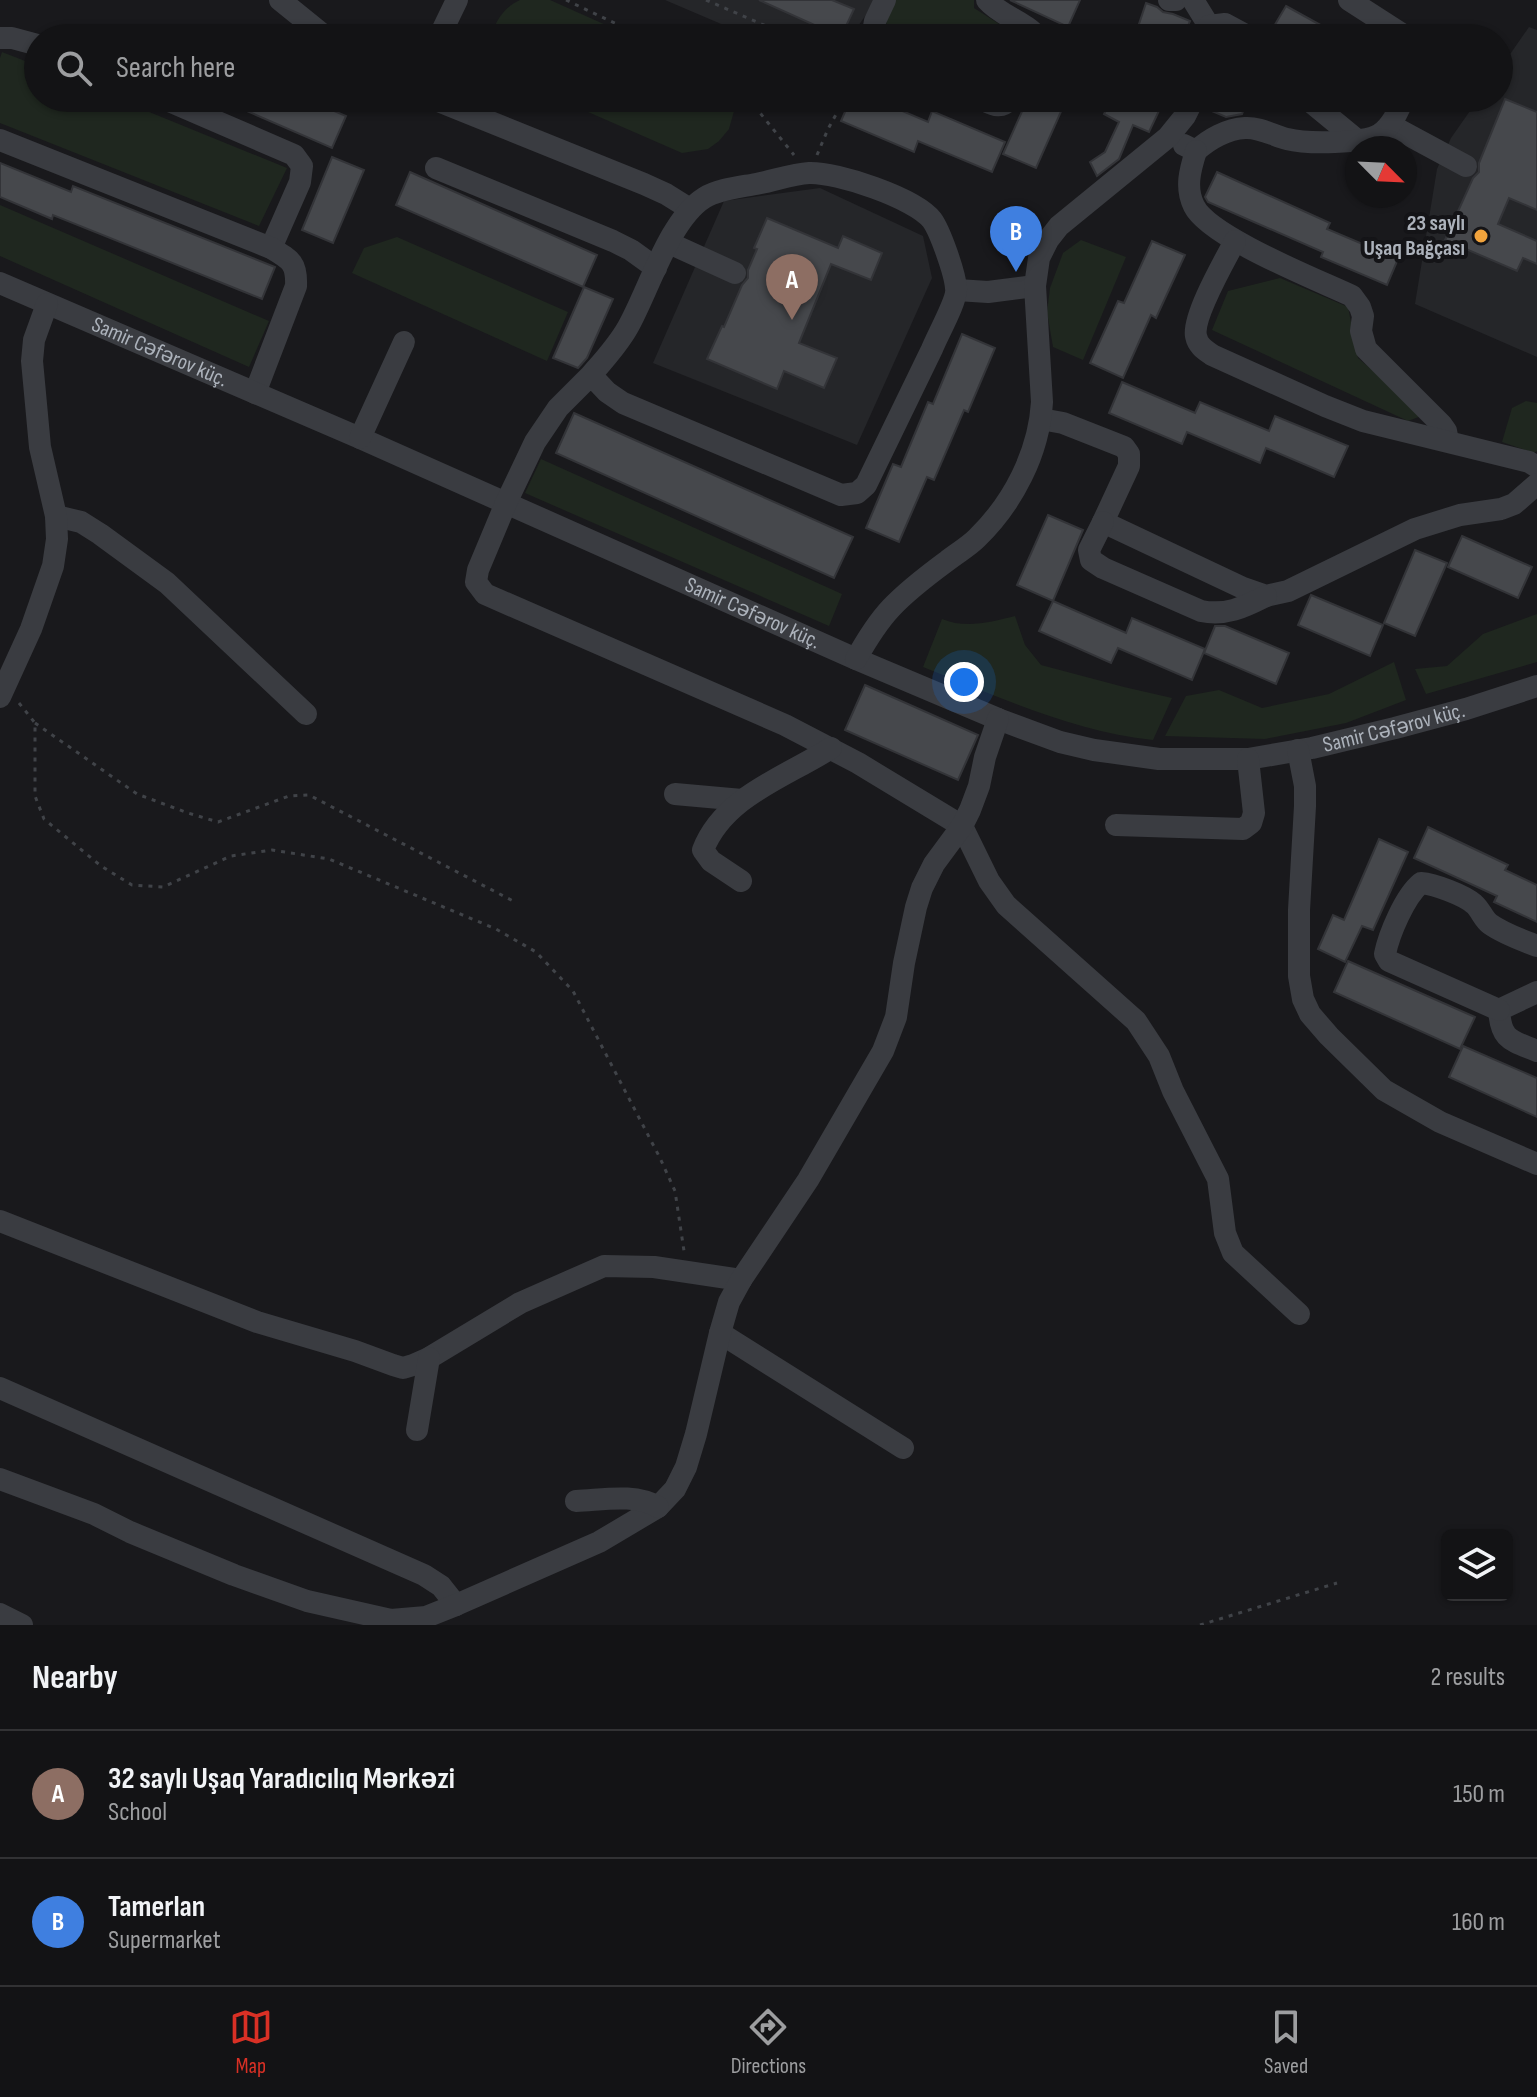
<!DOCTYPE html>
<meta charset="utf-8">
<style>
body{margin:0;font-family:"Sofia Sans Condensed",sans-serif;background:#1c1c1e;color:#f1f3f6}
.controls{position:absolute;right:24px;bottom:24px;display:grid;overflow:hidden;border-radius:12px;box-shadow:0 2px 6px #0004}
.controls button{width:72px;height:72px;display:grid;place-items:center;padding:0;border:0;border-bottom:2px solid #323234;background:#131315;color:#f1f3f6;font:40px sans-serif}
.compass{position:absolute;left:1345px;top:136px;width:72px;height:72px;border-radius:50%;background:#131315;box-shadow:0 2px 6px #0004;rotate:114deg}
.you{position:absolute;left:964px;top:682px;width:28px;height:28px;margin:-20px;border:6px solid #fff;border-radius:50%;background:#1a73e8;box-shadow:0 0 0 12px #1a73e833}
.badge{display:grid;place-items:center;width:52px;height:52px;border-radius:50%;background:#d93025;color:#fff;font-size:26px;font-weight:700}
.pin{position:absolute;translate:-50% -66px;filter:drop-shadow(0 2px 4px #0008)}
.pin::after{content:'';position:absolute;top:42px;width:28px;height:24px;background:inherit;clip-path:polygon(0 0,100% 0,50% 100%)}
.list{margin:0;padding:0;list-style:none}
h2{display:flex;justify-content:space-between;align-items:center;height:104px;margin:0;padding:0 32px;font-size:34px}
h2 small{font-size:26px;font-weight:400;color:#9d9ea0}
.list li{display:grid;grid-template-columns:52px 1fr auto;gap:24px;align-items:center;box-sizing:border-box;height:128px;padding:0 32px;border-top:2px solid #323234}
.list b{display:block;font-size:30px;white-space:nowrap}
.list p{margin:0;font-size:26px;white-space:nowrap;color:#9d9ea0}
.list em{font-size:26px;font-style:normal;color:#9d9ea0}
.icon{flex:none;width:44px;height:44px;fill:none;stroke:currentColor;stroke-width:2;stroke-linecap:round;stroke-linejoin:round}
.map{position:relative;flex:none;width:1537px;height:1625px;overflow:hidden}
.search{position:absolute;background:#131315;box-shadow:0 2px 6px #0004;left:24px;right:24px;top:24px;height:88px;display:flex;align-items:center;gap:20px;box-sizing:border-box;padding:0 28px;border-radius:44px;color:#9d9ea0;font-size:30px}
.sheet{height:360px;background:#131315}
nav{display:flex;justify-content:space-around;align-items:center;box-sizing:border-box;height:112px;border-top:2px solid #323234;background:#131315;font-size:22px;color:#9d9ea0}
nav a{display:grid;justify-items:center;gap:4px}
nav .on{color:#d93025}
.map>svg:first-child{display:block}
.built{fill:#252629}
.green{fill:#1f271f}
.building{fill:#46484c;stroke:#333438;stroke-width:2}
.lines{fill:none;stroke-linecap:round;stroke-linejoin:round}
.path{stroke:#404348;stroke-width:3;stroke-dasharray:4 6;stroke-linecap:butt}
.minor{stroke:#3a3c41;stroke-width:22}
.poi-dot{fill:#f1a33c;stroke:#141417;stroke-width:3}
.labels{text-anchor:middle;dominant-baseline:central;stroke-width:8;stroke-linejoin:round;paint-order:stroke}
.poi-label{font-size:22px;font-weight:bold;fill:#acb2bb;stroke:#141417;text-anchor:end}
.street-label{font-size:22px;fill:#acb2bb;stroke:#141417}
</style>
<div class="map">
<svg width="1537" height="1625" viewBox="0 0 1537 1625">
<rect width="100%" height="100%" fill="#19191c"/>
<g class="built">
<path d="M665,0H876L850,38H754Z"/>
<path d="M1529,27L1537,30V357L1415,304L1437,169L1451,138L1479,98H1499V70Z"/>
<path d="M820,188L923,236L932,278L857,445L653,363L724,201Z"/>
</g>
<g class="green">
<path d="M520,0H550L635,38H490C496,21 503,8 520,0Z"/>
<path d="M895,0H974V8L1021,38H884L889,7Z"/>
<path d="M2,52L38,66V98H115L287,168L259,226L0,123V58Z"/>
<path d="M556,98H732L734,111L729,129L719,141L708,149L682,153Z"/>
<path d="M0,205L269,321L249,367L0,256Z"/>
<path d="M397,237L568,312L547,361L352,273L364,248Z"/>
<path d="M1081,240L1126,257L1083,360L1053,347L1047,312L1050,288L1063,253Z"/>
<path d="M1280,278L1348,307L1358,358L1424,415L1408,421L1212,330L1228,291Z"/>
<path d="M1526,401L1537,403V451L1534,453L1502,442L1512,408Z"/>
<path d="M541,459L842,594L829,626L525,493Z"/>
<path d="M1537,614V662L1426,694L1415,669L1447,666L1483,634Z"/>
<path d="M1015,616L1025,645L1041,665L1124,687L1172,698L1153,740C1073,732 997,696 923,667L942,619C966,629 991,622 1015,616Z"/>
<path d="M1394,662L1406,700L1346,723L1265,739L1165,736L1186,696L1219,690L1262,708L1329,694Z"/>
</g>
<g class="building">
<path d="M759,0H832L854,9L841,37Z"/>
<path d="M1010,0H1080L1068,27Z"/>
<path d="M1146,3L1157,7L1163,12L1173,14L1190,21L1183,38H1156L1137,30Z"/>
<path d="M1286,6L1344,38H1267Z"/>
<path d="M217,98H304L346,116L332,148Z"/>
<path d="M851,98H872L928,122L932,111L1005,142L992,172L918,141L914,152L841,121Z"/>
<path d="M1028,98H1067L1036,168L1003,154Z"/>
<path d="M1112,98H1165L1149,132L1133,125L1119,159L1097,176L1090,162L1105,152L1119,122L1104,114Z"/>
<path d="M1212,98H1248L1242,114L1226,117L1207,109Z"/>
<path d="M1505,99L1537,112V210L1509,198L1498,224L1537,241V264L1523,258L1517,271L1445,240L1473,178L1479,172V163Z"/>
<path d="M332,157L364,170L333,243L302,230Z"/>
<path d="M0,163L71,192L73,186L275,267L262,299L53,215L52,219L0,197Z"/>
<path d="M410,172L597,255L583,287L396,205Z"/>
<path d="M1217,172L1330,223L1327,229L1398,259L1387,285L1321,257L1323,252L1208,202L1205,197Z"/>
<path d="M767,218L838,248L843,236L882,253L871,280L831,264L799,343L837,358L824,388L784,371L777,389L707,359L722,326L724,327L742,285L748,278V270L757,249L754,248Z"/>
<path d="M1152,241L1185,255L1156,318L1151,315L1123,378L1090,363L1118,301L1124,303Z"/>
<path d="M584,287L613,299L587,358L578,368L553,358Z"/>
<path d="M962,334L995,348L968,412L964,410L934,480L927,477L899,542L866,528L893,464L901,467L928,402L933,404Z"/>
<path d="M1122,382L1195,413L1200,402L1269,431L1275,416L1348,446L1334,477L1266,448L1260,463L1187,432L1182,444L1109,413Z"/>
<path d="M574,413L853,537L834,578L556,453Z"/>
<path d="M1048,515L1083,530L1053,601L1017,585Z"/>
<path d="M1462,536L1532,567L1518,598L1448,567Z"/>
<path d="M1415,550L1447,563L1415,636L1384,623Z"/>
<path d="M1311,595L1383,625L1370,656L1298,625Z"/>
<path d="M1053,601L1126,633L1132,618L1205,649L1192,680L1118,648L1111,663L1039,631Z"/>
<path d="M1215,626H1225L1289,653L1276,684L1204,653Z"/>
<path d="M865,685L978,735L958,780L845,730Z"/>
<path d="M1428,827L1508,865L1505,870L1537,885V922L1494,902L1497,896L1414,858Z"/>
<path d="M1379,839L1408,852L1373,930L1362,926L1345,962L1318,949L1333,915L1344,920Z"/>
<path d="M1348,961L1475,1017L1460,1049L1334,992Z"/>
<path d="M1463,1046L1537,1078V1117L1449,1077Z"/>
</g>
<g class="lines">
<g class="path">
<path d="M566,0L646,38"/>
<path d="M706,0L794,38"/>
<path d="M748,98L794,155"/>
<path d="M817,155L828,129L845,98"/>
<path d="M19,703L35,723V796L44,819L101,866L132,885L163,887L231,856L272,850L329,859L496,929L536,952L573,991L660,1158L675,1191L684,1251"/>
<path d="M35,723L137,794L188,813L218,822L289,796L309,795L517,903"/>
<path d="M1200,1625L1337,1583"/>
</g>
<g class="minor">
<path d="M280,0L327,38"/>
<path d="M987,0C1000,15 1020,20 1034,33L1035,38"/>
<path d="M1169,0H1176"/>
<path d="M1193,0L1209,26L1213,38"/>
<path d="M1349,0L1408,38"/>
<path d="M1209,26L1225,24L1251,38"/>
<path d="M442,31L457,0"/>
<path d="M0,38H12L38,45"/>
<path d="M872,38L875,21L885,0"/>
<path d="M162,98L294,155L302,166L300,182L271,248"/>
<path d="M431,98L644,184L666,194L690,209"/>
<path d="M979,98C992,104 1001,111 1011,98"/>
<path d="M1306,98L1357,140"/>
<path d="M1390,125L1466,166"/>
<path d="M0,140L271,248C291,260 297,263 296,286L255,393"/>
<path d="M1184,145L1196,151C1209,139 1227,129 1245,128C1260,127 1274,136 1287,139C1306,144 1364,144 1380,134C1392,126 1398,111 1404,98"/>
<path d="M1196,151C1190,170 1185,188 1194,206C1209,237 1318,280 1352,296L1360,307L1363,316L1361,331L1366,349L1441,424L1446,431L1448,441"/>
<path d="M436,168L613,241L631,250L656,268"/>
<path d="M1235,241C1225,260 1192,317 1196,336C1198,346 1205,350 1212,355L1325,406L1363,421L1529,462L1537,467"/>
<path d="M669,243L735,273"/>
<path id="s1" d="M0,283L360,438L856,659L998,719L1060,742L1094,750L1159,759H1248L1312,748L1395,728L1466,709L1537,686"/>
<path d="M957,290L988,292L1035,286"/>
<path d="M591,375C604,360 618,345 628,327C648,292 669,220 704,198C718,189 740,187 756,184C773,181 792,174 809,173C837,172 915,198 932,220C940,231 955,273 956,288C958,299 937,336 932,349C910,394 888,439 866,485L857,493L841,495L623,403L607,392L591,375L558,408L535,442L506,503L478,570L476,582L485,594L785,725L858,763L962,826L989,881L1006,905L1136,1021L1159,1056L1173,1091L1218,1179L1225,1233L1233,1253L1299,1314"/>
<path d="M1041,419L1063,423L1124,447L1129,454V466L1103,522L1243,588L1266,596L1288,591L1415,529L1460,515L1501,509L1514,504L1537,484"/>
<path d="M360,438L404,342"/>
<path d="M56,516L81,522L100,534L167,583L306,714"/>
<path d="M1103,522L1089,550L1091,560L1103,568L1201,611C1227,616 1244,607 1266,596"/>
<path d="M856,659C866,641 876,624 891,608C907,591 928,575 947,561C957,553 968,547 977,538C1013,503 1039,453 1042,402L1035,286L1039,258L1048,240L1059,226L1168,137L1185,116L1194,98"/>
<path d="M0,697L31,629L53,566L57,539L56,516L40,447L32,361L34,340L47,304"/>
<path d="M1298,750L1305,786V806L1299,910V976L1303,999L1310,1014L1329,1036L1384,1090L1440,1122L1537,1164"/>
<path d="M675,794L742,800"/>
<path d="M1116,825L1243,829L1251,823L1254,813L1248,759"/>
<path d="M741,881L711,861L703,850C724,796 786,777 831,748"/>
<path d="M1537,992L1499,1010C1501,1040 1510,1040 1537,1051"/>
<path d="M1499,1010L1389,961L1385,954C1389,934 1405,896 1421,883C1434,884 1464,895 1474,904C1481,910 1483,919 1490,924C1504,934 1522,940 1537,946"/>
<path d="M0,1221L257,1322L355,1351L393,1365L403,1368L413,1365L429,1358L520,1303L604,1266L654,1267L741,1280"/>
<path d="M720,1333L903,1448"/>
<path d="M0,1388L424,1575L441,1586L456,1605"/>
<path d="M417,1430L429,1358"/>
<path d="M0,1479L94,1514L130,1532L234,1575L307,1601L391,1620L426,1617L456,1605L599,1542L658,1507L675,1489L686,1467L696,1434L720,1333L729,1302L741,1280L808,1180L883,1051L896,1017L904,963L916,907L922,888L934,864L962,826L970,810L979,786L985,757L998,719"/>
<path d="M576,1501C603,1500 634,1493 658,1507"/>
<path d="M0,1614L22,1625"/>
</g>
</g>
<circle class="poi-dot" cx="1481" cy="236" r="8"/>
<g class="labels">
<g class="poi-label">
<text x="1465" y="223">23 saylı<tspan x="1465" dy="25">Uşaq Bağçası</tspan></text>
</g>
<g class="street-label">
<text stroke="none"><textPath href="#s1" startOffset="174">Samir Cəfərov küç.</textPath></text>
<text stroke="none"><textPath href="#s1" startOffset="822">Samir Cəfərov küç.</textPath></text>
<text stroke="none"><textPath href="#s1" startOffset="1494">Samir Cəfərov küç.</textPath></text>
</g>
</g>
</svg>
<div class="controls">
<button><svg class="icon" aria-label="layers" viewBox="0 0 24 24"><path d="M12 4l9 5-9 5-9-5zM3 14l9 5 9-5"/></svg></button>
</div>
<svg class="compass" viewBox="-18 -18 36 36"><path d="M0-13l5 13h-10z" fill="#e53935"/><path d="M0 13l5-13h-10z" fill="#9d9ea0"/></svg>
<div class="you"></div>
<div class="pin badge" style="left:792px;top:320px;background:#8d6e63">A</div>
<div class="pin badge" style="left:1016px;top:272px;background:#3f7fe0">B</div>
<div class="search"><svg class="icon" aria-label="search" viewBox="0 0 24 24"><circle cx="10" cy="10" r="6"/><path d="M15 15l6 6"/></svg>Search here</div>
</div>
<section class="sheet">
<h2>Nearby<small>2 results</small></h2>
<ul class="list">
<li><span class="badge" style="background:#8d6e63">A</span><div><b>32 saylı Uşaq Yaradıcılıq Mərkəzi</b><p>School</p></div><em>150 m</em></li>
<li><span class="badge" style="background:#3f7fe0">B</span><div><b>Tamerlan</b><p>Supermarket</p></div><em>160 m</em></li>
</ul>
</section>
<nav>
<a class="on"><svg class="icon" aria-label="map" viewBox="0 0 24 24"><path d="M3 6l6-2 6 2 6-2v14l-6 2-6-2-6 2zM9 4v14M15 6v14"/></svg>Map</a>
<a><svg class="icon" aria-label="directions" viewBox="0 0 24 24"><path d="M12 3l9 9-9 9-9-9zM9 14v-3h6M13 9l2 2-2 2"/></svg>Directions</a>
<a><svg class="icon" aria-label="saved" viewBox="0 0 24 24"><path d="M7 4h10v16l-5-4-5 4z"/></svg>Saved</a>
</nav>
